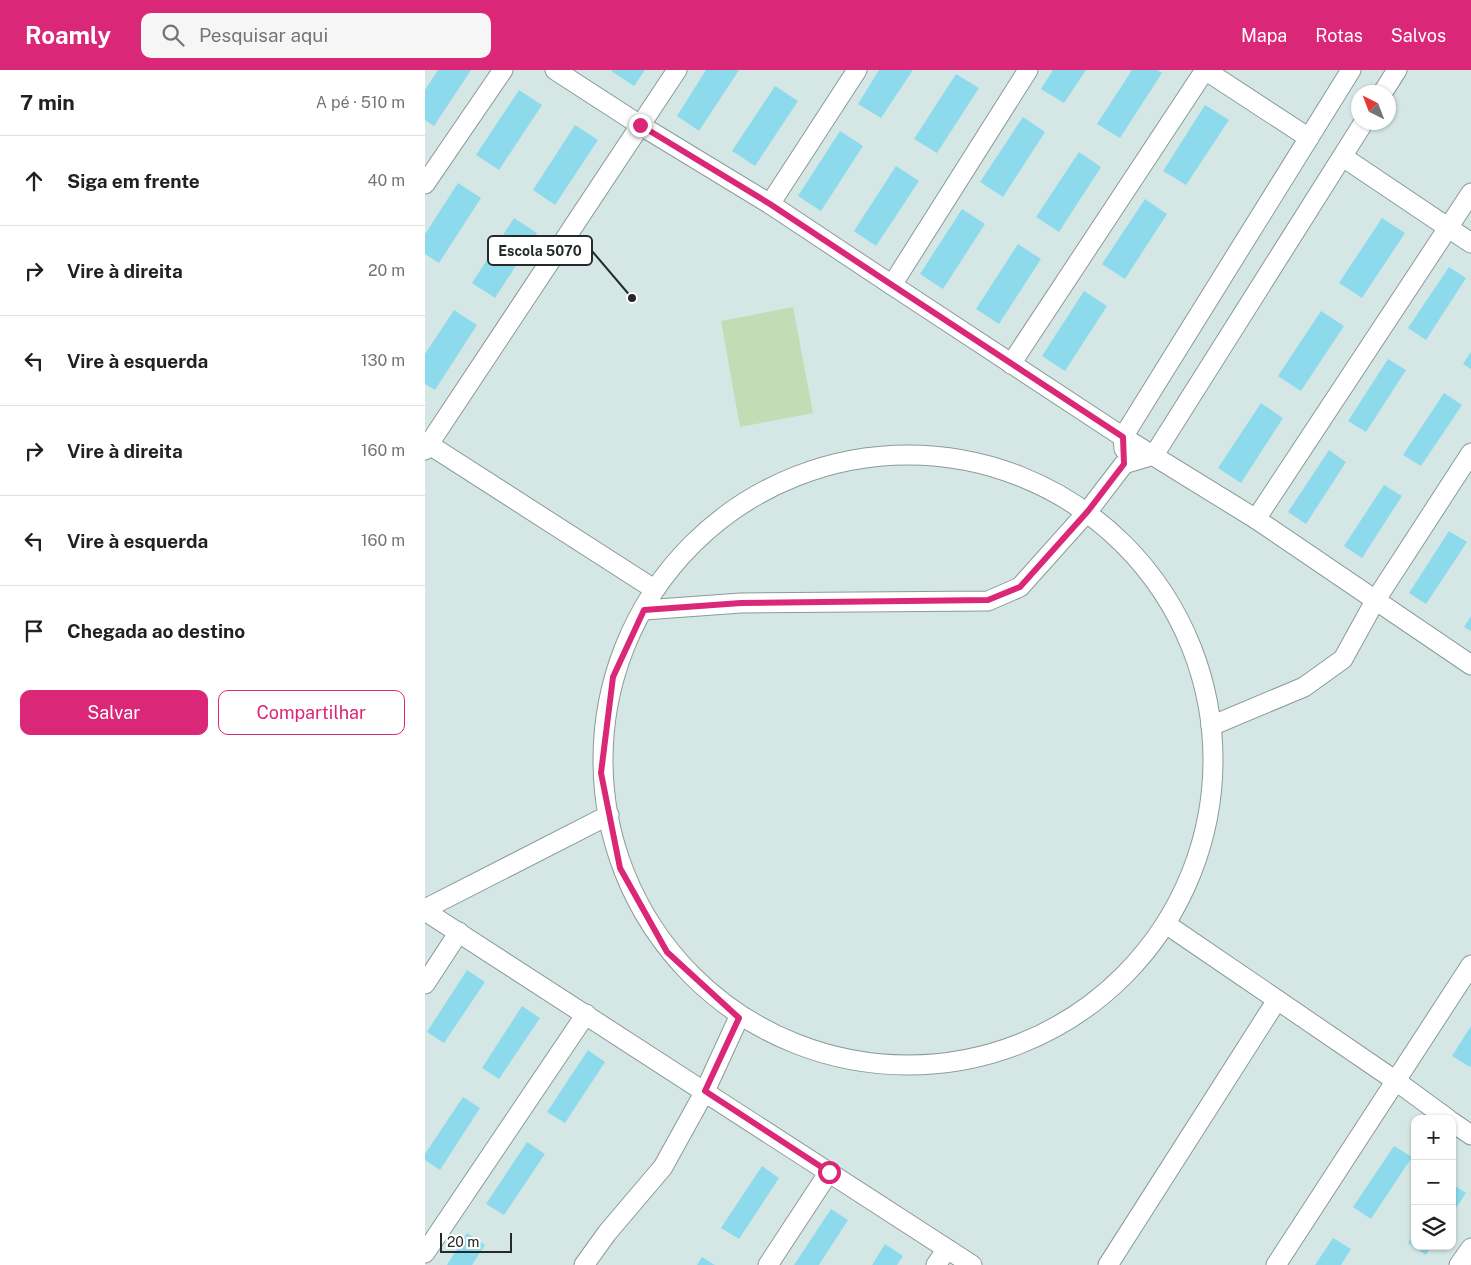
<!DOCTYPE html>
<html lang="pt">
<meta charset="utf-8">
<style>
body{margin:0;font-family:"Public Sans",sans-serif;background:#f6f6f6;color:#202124}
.controls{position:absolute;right:15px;bottom:15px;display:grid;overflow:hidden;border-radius:10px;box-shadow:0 1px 4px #0004}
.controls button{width:45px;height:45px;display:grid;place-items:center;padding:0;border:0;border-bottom:1px solid #e0e0e0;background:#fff;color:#202124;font:25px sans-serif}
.compass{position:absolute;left:926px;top:15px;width:45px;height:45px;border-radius:50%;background:#fff;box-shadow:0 1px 4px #0004;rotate:318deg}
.scale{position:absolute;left:15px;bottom:12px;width:72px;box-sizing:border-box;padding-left:5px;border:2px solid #232a29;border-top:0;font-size:14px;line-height:18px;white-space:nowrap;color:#232a29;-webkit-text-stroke:4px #fff;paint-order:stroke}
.stop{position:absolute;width:15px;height:15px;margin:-11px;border:4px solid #db2777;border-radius:50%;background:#fff}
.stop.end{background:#db2777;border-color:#fff;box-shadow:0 1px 5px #0008}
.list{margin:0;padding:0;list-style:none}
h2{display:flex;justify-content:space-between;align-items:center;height:65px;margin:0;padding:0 20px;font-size:21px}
h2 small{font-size:16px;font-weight:400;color:#757577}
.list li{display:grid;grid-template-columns:32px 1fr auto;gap:15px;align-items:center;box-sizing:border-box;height:90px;padding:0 20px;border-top:1px solid #e0e0e0}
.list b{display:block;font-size:19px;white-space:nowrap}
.list em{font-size:16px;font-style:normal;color:#757577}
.actions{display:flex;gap:10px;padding:15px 20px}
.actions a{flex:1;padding:11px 0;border:1px solid #db2777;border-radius:10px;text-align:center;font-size:18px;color:#db2777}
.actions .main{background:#db2777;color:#fff}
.icon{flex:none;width:28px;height:28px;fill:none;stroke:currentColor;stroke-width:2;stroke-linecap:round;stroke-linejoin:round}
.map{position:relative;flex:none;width:1046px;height:1195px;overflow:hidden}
header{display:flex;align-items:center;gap:30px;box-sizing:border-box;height:70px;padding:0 25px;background:#db2777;color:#fff}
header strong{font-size:24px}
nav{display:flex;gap:28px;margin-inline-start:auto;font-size:18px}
.search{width:350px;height:45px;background:#f6f6f6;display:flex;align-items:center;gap:12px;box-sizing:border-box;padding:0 18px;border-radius:10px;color:#757577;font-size:19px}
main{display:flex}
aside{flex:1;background:#fff}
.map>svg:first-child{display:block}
.green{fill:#c4dcb6}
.building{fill:#8ddaed}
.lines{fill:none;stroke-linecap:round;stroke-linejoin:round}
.minor-casing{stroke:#8a9a99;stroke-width:21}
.minor{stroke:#fff;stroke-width:19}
.route{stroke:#db2777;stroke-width:6}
.leader{fill:none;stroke:#232a29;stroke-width:2}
.callout-dot{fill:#232a29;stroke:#fff;stroke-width:2}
.callout{fill:#fff;stroke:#232a29;stroke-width:2}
.callout-label{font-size:14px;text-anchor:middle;font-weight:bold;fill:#232a29}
</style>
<header>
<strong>Roamly</strong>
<div class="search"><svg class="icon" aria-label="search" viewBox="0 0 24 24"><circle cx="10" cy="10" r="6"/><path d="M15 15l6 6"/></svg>Pesquisar aqui</div>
<nav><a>Mapa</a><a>Rotas</a><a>Salvos</a></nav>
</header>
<main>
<aside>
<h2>7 min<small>A pé · 510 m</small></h2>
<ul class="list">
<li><svg class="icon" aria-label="ahead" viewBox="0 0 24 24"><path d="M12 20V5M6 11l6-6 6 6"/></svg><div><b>Siga em frente</b></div><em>40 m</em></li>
<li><svg class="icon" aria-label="right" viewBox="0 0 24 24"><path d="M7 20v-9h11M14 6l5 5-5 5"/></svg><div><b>Vire à direita</b></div><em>20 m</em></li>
<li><svg class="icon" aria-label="left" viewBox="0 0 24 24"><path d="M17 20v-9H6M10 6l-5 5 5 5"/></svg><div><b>Vire à esquerda</b></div><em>130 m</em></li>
<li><svg class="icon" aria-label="right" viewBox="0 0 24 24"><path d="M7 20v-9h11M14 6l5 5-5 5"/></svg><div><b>Vire à direita</b></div><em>160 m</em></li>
<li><svg class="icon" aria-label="left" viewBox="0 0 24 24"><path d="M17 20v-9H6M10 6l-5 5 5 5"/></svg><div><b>Vire à esquerda</b></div><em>160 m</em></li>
<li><svg class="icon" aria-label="arrive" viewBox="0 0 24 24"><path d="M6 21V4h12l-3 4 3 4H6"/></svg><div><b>Chegada ao destino</b></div></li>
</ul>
<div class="actions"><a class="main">Salvar</a><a>Compartilhar</a></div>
</aside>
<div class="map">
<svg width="1046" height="1195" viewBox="0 0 1046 1195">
<rect width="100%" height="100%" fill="#d5e7e5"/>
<path class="green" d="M368,237L388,343L315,357L296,251Z"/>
<g class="building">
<path d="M13,0H46L9,56L0,50V20Z"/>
<path d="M187,0H220L209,16L186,1Z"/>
<path d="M281,0H314L274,61L252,46Z"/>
<path d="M454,0H488L456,48L433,34Z"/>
<path d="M628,0H661L639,33L616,19Z"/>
<path d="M707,0H732L737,3L695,68L672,54Z"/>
<path d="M531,4L554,18L512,83L489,69Z"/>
<path d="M350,16L373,31L330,96L307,81Z"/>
<path d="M94,20L117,35L74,100L51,85Z"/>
<path d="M780,35L804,50L761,115L738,101Z"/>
<path d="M598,47L620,62L578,127L555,112Z"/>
<path d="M150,55L173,70L130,135L108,120Z"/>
<path d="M415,61L438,76L396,141L373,126Z"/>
<path d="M654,82L676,97L634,162L611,147Z"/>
<path d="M471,96L494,111L451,176L429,161Z"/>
<path d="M33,113L56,128L14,193L0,184V164Z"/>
<path d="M720,129L742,144L700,209L677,194Z"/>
<path d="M537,139L560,154L518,219L495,204Z"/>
<path d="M89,148L112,163L70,228L47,213Z"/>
<path d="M957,148L980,163L937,228L914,213Z"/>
<path d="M593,174L616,189L574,254L551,239Z"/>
<path d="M1024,197L1041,208L1001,270L983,258Z"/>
<path d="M659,221L682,236L640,301L617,286Z"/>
<path d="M29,240L52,255L10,320L0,314V284Z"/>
<path d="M896,241L919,256L876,321L853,306Z"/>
<path d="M1046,282V299L1038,294Z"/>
<path d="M963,289L981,300L941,362L923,351Z"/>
<path d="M1019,323L1037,335L996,396L978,385Z"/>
<path d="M836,333L858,348L816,413L793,398Z"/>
<path d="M904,380L921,392L881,454L863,442Z"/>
<path d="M959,415L977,426L937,488L919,476Z"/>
<path d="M1024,461L1042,472L1001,534L984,523Z"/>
<path d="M1046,546V561L1039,557Z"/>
<path d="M42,900L60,912L19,973L2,962Z"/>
<path d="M97,936L115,948L74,1009L57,998Z"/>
<path d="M1046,956V996L1045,997L1027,986Z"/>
<path d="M163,980L180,992L140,1053L122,1042Z"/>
<path d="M38,1027L55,1038L15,1100L0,1090V1084Z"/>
<path d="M102,1072L120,1084L79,1145L61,1134Z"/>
<path d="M969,1076L987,1087L946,1149L928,1137Z"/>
<path d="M337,1096L354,1108L314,1169L296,1158Z"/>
<path d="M1027,1114L1041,1123L1027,1144Z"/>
<path d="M406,1139L423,1150L394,1195H369Z"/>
<path d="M42,1163L60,1175L47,1195H22Z"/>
<path d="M990,1163V1176H1006L1001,1185L983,1173Z"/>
<path d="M908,1168L926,1179L916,1195H890Z"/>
<path d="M460,1174L478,1186L472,1195H447Z"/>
<path d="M277,1187L290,1195H272Z"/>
</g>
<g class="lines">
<defs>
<g id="minor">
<path d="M130,0L215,55L345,134L467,215L698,367L831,449L1046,595"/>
<path d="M958,22L972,0"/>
<path d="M918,87L1046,173"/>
<path d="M0,114L78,0"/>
<path d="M345,134L432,0"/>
<path d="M467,215L603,0"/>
<path d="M586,294L780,0L884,68"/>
<path d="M0,372L229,519"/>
<path d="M699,379L698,367L926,0"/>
<path d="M0,380L252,0"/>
<circle cx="483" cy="690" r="305"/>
<path d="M831,449L1046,123"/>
<path d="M219,540L316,533L563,531L595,517L663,441L699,394L729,385L939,52"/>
<path d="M786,656L879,617L918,589L950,531L1046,383"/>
<path d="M0,839L184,745"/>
<path d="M0,841L547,1195"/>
<path d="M741,854L971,1011L1023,1049"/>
<path d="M0,914L34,862"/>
<path d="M1027,1052L1046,1065"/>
<path d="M0,1183L161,944"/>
<path d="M159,1195L182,1163L238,1097L280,1021L314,947"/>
<path d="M343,1195L404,1102"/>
<path d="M511,1195L522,1179"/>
<path d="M683,1195L852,930"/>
<path d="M851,1195L1046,895"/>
<path d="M1034,1195L1046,1178"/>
</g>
</defs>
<use href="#minor" class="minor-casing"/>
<use href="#minor" class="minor"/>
</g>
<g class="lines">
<path class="route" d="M215,55L345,134L467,215L698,367L699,394L663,441L595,517L563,530L316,533L219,540L188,607L176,703L195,798L242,882L314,948L280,1021L404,1102"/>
</g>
<path class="leader" d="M207 228L167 181"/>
<circle class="callout-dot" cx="207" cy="228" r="5"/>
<rect class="callout" x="63" y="166" width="104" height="29" rx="5"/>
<g class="callout-label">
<text x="115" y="186">Escola 5070</text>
</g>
</svg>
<div class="controls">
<button>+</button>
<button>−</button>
<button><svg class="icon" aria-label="layers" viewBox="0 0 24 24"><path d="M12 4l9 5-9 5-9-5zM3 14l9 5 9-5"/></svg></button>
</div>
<svg class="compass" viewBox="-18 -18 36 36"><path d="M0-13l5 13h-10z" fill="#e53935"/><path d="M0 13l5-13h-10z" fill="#757577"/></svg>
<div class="scale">20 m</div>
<div class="stop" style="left:404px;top:1102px"></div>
<div class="stop end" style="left:215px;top:55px"></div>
</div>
</main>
